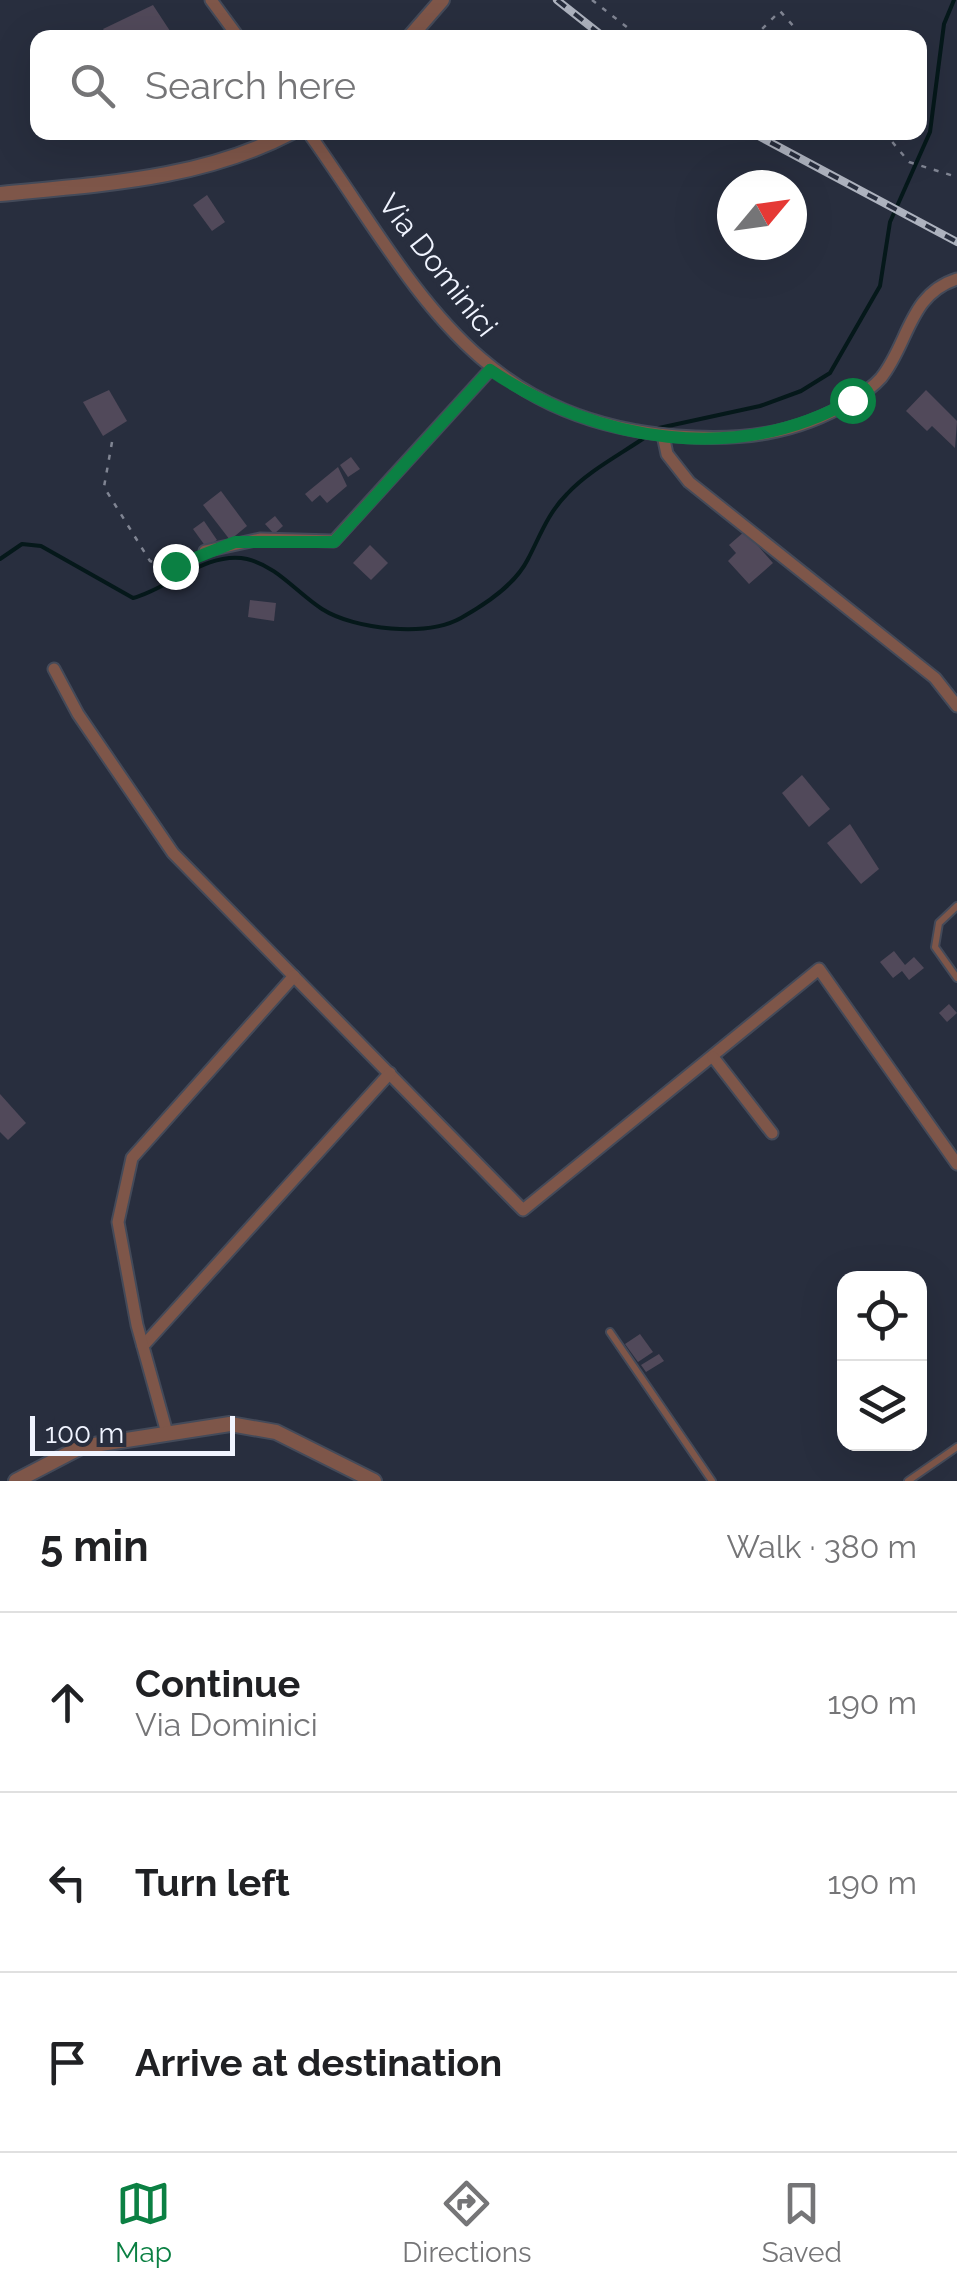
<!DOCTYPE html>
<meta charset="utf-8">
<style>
body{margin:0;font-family:Raleway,sans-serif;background:#f6f6f6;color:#202124}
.controls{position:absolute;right:30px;bottom:30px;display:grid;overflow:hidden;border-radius:20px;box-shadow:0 10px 40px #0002}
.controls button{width:90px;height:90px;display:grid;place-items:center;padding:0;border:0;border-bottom:2px solid #e0e0e0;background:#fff;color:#202124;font:50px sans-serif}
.compass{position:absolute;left:717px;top:170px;width:90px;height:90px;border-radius:50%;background:#fff;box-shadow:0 10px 40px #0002;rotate:61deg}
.scale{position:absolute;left:30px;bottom:25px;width:205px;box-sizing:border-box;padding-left:10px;border:5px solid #f0f4ff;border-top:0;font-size:28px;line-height:35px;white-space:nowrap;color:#f0f4ff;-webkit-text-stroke:8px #282e3e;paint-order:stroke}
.stop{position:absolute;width:30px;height:30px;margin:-22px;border:8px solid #0b8043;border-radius:50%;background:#fff}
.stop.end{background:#0b8043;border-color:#fff;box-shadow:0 2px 10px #0008}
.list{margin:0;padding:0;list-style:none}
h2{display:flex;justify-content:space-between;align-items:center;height:130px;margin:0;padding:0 40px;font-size:42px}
h2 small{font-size:32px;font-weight:400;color:#757577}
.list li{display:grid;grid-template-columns:65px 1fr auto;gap:30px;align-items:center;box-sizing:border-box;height:180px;padding:0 40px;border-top:2px solid #e0e0e0}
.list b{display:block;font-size:38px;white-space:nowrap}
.list p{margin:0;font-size:32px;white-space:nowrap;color:#757577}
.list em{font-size:32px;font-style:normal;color:#757577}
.icon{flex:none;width:55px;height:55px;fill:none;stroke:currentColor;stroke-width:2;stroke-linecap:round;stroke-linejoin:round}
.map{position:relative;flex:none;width:957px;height:1481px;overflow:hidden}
.search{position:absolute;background:#fff;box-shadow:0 10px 40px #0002;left:30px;right:30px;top:30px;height:110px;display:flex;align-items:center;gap:25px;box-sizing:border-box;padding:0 35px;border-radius:20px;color:#757577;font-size:38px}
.sheet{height:670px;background:#fff}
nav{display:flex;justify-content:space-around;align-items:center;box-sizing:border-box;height:140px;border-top:2px solid #e0e0e0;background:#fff;font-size:28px;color:#757577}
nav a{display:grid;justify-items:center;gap:5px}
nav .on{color:#0b8043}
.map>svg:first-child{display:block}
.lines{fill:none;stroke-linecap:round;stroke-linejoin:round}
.stream{stroke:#05181a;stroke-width:4}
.building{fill:#51495a}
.service-casing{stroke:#444a59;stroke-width:10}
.minor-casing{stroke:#444a59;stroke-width:15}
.tertiary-casing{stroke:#444a59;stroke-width:18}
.path{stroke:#808593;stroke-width:2.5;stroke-dasharray:5 8;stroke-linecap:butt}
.service{stroke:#7e5649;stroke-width:6}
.minor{stroke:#7e5649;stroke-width:11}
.tertiary{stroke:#7e5649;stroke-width:14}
.rail-casing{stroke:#adb2be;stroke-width:8}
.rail{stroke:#282e3e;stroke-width:4;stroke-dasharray:11;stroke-linecap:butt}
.route{stroke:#0b8043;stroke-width:12}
.labels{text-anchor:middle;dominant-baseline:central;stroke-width:8;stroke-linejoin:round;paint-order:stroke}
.street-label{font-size:30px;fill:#f0f4ff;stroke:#282e3e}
</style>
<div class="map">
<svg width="957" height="1481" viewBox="0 0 957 1481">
<rect width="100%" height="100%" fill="#282e3e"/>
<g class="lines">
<g class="stream">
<path d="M659,428L760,406L801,391L830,373L880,286L890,222L930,132L944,24L954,0"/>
<path d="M0,559L22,544L41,546L133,598C168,589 208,550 247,559C277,566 297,593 322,609C355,630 427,637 461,618C486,604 515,585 528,559C540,536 548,513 567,494C588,471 621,454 647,436"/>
</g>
</g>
<g class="building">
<path d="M153,5L172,34L167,38H109L103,29Z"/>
<path d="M207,195L225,222L212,231L193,205Z"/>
<path d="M109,390L127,421L103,436L83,402Z"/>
<path d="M926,390L957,421L955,448L932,426L927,431L906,411Z"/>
<path d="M351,457L360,469L348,477L340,465Z"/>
<path d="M338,467L347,486L327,503L320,495L312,502L305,494Z"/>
<path d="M221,491L247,526L230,540L203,505Z"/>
<path d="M275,516L283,526L274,534L265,524Z"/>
<path d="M204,521L217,540L206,547L193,529Z"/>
<path d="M745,531L773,563L749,584L728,561L736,553L729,545Z"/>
<path d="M370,545L388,563L371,580L353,563Z"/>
<path d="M250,600L276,603L274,621L248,617Z"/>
<path d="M802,775L830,809L809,827L782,793Z"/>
<path d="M850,824L879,869L861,884L827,843Z"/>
<path d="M894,951L905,965L914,957L924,968L909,980L902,971L893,978L880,962Z"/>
<path d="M949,1004L957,1013L947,1022L939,1013Z"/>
<path d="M0,1094L26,1123L8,1140L0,1132Z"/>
<path d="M640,1334L653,1352L638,1362L625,1344Z"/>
<path d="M659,1354L664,1361L646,1372L641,1365Z"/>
</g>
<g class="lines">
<defs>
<g id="service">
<path d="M957,906L939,923L935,947L957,978"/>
<path d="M610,1332L712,1481"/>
<path d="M908,1481L957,1447"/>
</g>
<g id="minor">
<path d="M211,0L239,38"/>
<path d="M308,132C415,282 471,419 677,436C739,441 797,435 851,401C861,395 874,386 881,378C909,343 909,294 957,279"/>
<path d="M663,435L667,454L689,482L935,678L957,706"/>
<path d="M205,551L260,539L334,541L490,370"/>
<path d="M54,669L78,714L173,853L523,1210L819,969L957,1164"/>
<path d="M713,1057L772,1133"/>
<path d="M143,1346L390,1073"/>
<path d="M167,1433L137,1325L118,1222L132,1158L294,976"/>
</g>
<g id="tertiary">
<path d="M409,38L442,0"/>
<path d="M0,194C101,184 200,180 292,132"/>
<path d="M16,1481L81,1447L230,1424L276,1432L374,1481"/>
</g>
</defs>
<use href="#service" class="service-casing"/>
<use href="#minor" class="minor-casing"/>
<use href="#tertiary" class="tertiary-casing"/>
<g class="path">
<path d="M592,0L641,38"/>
<path d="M680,38H690"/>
<path d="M753,38L780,11L804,38"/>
<path d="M884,132L909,162L957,177"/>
<path d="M112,442L104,487L150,561L169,568L195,556"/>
</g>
<use href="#service" class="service"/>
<use href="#minor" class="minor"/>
<use href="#tertiary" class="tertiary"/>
<defs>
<g id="rail">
<path d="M557,0L605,38"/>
<path d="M751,132L957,242"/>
</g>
</defs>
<use href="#rail" class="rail-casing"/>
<use href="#rail" class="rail"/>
</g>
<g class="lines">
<path class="route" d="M175,566L235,542H334L490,370C597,443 737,465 852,400"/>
</g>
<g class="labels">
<g class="street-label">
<text transform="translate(438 265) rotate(52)">Via Dominici</text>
</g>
</g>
</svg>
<div class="controls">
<button><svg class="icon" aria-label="locate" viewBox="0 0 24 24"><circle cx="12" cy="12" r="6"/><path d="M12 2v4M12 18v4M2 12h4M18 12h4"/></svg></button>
<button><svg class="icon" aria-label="layers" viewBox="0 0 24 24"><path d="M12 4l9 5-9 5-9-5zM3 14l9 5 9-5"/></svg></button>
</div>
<svg class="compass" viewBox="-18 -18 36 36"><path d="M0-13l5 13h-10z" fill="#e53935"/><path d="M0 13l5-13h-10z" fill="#757577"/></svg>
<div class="scale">100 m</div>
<div class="stop" style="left:852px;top:400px"></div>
<div class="stop end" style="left:175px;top:566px"></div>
<div class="search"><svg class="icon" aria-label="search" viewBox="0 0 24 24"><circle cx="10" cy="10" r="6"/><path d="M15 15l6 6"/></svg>Search here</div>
</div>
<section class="sheet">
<h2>5 min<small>Walk · 380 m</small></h2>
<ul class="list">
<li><svg class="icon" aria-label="ahead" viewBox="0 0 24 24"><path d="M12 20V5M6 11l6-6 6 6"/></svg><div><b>Continue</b><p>Via Dominici</p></div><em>190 m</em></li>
<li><svg class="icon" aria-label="left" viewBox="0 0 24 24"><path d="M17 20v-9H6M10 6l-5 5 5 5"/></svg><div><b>Turn left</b></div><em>190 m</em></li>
<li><svg class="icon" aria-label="arrive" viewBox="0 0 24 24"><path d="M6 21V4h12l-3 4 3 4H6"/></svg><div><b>Arrive at destination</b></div></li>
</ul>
</section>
<nav>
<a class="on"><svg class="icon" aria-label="map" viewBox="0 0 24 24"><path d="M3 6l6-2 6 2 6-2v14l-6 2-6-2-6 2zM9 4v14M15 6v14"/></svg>Map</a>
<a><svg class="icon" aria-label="directions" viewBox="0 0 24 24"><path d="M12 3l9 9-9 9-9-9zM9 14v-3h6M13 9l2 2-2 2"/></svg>Directions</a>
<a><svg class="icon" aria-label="saved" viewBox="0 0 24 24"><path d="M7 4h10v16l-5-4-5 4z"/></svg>Saved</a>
</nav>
